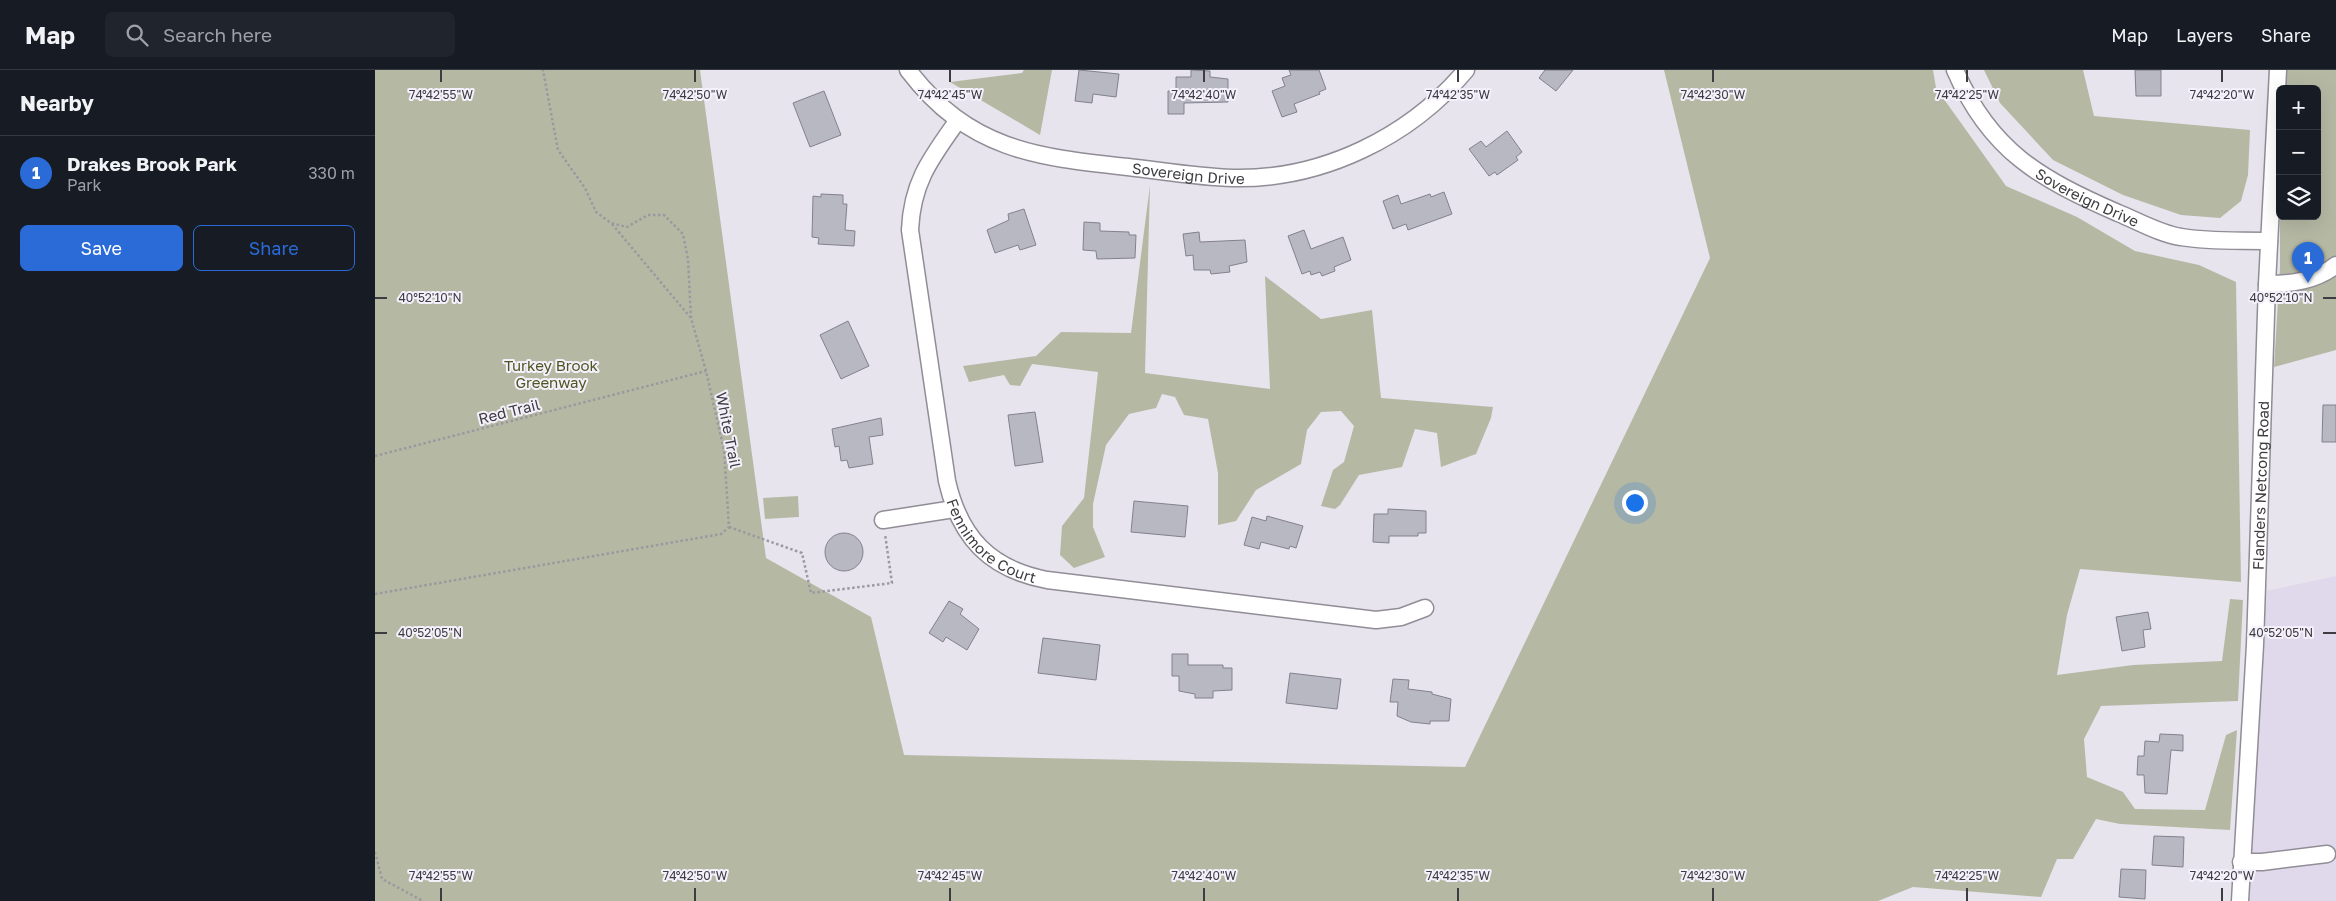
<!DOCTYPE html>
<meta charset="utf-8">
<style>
body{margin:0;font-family:"Golos Text",sans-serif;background:#20242c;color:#f1f3f6}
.controls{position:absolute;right:15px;top:15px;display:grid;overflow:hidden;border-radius:8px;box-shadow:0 5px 20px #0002}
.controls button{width:45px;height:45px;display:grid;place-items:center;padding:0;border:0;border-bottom:1px solid #363941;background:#171b24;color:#f1f3f6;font:25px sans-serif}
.you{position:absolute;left:1259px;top:432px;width:18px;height:18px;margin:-12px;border:4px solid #fff;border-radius:50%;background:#1a73e8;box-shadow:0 0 0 8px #1a73e833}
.badge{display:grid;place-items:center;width:32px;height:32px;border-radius:50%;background:#2a6bd8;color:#fff;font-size:16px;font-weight:700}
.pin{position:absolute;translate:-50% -41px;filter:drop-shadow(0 1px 2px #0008)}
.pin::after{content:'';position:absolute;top:26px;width:18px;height:15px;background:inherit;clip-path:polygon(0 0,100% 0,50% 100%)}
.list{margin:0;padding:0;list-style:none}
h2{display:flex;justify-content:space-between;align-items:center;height:65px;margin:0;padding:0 20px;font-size:21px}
h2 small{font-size:16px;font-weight:400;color:#9ea1a6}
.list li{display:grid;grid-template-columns:32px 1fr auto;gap:15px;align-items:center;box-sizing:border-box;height:75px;padding:0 20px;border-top:1px solid #363941}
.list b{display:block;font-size:19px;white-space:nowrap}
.list p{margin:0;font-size:16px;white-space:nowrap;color:#9ea1a6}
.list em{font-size:16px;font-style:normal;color:#9ea1a6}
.actions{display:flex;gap:10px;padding:15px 20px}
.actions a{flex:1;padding:11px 0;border:1px solid #2a6bd8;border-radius:8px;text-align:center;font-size:18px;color:#2a6bd8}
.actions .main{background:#2a6bd8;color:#fff}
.icon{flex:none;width:28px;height:28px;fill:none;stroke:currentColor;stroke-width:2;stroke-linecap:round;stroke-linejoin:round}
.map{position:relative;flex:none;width:1961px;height:831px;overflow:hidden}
header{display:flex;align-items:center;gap:30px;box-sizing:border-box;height:70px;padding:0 25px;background:#171b24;border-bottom:1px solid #363941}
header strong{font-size:24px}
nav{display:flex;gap:28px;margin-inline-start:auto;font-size:18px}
.search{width:350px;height:45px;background:#20242c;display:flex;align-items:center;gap:12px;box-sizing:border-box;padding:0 18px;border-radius:8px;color:#9ea1a6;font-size:19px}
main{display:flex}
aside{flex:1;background:#171b24}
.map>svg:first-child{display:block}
.built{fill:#e0d9eb}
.green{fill:#b5b9a4}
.building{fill:#b8b8c3;stroke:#82828c}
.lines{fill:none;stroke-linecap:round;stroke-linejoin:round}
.minor-casing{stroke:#918d97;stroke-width:19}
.path{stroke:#9b989f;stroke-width:2.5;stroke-dasharray:2.5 2.5;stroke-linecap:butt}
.minor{stroke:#fff;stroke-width:16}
.ticks{fill:none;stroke:#3e3c40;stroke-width:2}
.labels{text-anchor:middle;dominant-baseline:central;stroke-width:4;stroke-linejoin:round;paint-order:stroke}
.street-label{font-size:15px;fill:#3e3c40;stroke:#f5f1fc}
.park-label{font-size:15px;fill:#4f5520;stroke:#f5f1fc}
.ticks-label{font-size:12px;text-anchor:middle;fill:#3e3c40;stroke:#f5f1fc;stroke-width:4;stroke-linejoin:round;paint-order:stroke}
</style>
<header>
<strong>Map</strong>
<div class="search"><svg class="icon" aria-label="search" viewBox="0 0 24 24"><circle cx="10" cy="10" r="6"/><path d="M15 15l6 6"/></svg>Search here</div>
<nav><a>Map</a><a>Layers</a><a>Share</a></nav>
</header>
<main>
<aside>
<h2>Nearby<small></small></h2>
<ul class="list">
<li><span class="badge">1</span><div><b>Drakes Brook Park</b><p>Park</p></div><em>330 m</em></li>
</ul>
<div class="actions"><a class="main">Save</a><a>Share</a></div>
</aside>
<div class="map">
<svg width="1961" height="831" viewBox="0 0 1961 831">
<rect width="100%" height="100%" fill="#e8e4ee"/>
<path class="built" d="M1961,506V831H1873L1886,522Z"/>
<g class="green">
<path d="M0,0H325L391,488L496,547L529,685L1090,697L1335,188L1289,0H1558L1561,18L1631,116L1702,147L1760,181L1824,195L1861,212L1866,512L1705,499L1692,545L1682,605L1758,595L1847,591L1855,529L1868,530L1863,631L1726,636L1709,669L1712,707L1748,722L1760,739L1830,740L1851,665L1862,660L1855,760L1745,754L1721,749L1698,789H1682L1666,827L1538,817L1503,831H0Z"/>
<path d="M649,0H677L665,65L575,12L647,3Z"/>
<path d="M1609,0H1708L1719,46L1875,60L1873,105L1866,131L1845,148L1806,145L1748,125L1678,90L1625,33Z"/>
<path d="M1910,0H1961V280L1899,297L1905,197V146H1942V19H1910Z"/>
<path d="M775,115L770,303L895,319L890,206L946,249L997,240L1006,328L1118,337L1116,348L1101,384L1066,397L1062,363L1040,359L1027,397L984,405L965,435L960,439L946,436L958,400L969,392L979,356L966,341L946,342L932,360L926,394L881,420L861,451L843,455V403L833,349L809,345L800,327L787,324L781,338L754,344L731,375L718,434V457L730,487L699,498L685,485L687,456L709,428L723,302L657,294L645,316L635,315L629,305L594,312L588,296L661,286L686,262L756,263Z"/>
<path d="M423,426L424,447L390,449L388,428Z"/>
</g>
<g class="building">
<path d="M704,0L744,4L741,27L718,24L717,33L700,31Z"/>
<path d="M816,0L835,1V7L853,9V32L809,33V44H793V21H801V7H816Z"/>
<path d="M914,0H944L951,19L944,22L945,24L919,34L922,42L907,47L897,21L910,16L907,8L916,5Z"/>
<path d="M1170,0H1198L1181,21L1164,8Z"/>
<path d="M1760,0H1786V26H1761Z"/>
<path d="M449,21L466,65L435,77L418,33Z"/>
<path d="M1132,61L1147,82L1141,87L1143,90L1122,105L1120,102L1114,106L1094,79L1106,71L1111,77Z"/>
<path d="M1069,122L1077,144L1033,160L1031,154L1018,159L1008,131L1023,125L1026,134L1055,124L1056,127Z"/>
<path d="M446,124L468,125V134H472L470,160L480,161L479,176L443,174L444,168L437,167L438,126L446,127Z"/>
<path d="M649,139L661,175L645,180L643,175L620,183L612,160L634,150L633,144Z"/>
<path d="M709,152L725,153V161L754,162V165H761L760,188L722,189L721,181L708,180Z"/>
<path d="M929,160L936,179L968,167L976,190L959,197L960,201L947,206L945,202L936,205L935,201L927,204L913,166Z"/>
<path d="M824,162L825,172L870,170L872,192L854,196L855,202L836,204L835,200H819L818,185L811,186L808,164Z"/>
<path d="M473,251L494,296L466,309L445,265Z"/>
<path d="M1948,335H1961V372H1947Z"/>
<path d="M660,342L668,392L640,396L633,345Z"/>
<path d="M506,348L508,365L494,367L498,394L474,398L472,390L466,391L464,376L460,377L457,359Z"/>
<path d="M759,431L813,436L810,467L756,462Z"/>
<path d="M1013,439L1051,441V463H1043V466H1014V473L998,472L999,444H1013Z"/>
<path d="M892,446L928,456L921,478L915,476L914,479L886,472L884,479L869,475L877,447L891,451Z"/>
<circle cx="469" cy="482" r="19"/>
<path d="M574,531L588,539L585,544L604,559L592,580L571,567L568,572L554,563Z"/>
<path d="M1773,542L1776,559L1768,560L1770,577L1747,581L1741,547Z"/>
<path d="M668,568L725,575L721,610L663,603Z"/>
<path d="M797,584H813V595H848V598H857V620L838,621V628H820V624L804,621V606H797Z"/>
<path d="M915,603L966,609L962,639L911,633Z"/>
<path d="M1018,609L1034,610L1033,619L1057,622V624L1076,629L1074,651H1055V654L1036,652L1022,646L1023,632H1015Z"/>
<path d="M1785,664L1808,665V681L1796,680L1792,724L1770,723L1769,705H1762L1763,686H1769L1770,671L1784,672Z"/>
<path d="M1779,766L1809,767L1808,797L1777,795Z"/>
<path d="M1746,799L1771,800L1770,829L1744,827Z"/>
</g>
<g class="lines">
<defs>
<g id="minor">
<path id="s1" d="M533,0C594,80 660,87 753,97C788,101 823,107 858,108C947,110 1035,67 1091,0"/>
<path id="s2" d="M1580,0C1615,81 1665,109 1743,143C1763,151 1785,164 1806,167C1835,172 1865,170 1894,171"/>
<path id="s3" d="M583,50C556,88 537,112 535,160L572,411C585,468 615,499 672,510L1001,550L1026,547L1050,538"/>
<path d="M1892,214C1916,214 1941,211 1961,195"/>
<path d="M508,450L579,439"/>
<path d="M1866,792H1887L1952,784"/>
<path id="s4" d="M1865,831L1880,575L1892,214L1903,0"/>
</g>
</defs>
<use href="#minor" class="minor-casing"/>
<g class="path">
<path d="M237,154L315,247"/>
<path d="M0,386L331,301"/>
<path d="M354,457L427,483L436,523L517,513L510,464"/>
<path d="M0,524L346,464L354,457L349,380L331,301L316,248L313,189L308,164L289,145H273L252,157L236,153L221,142L210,118L183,80L168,0"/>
<path d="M0,782L7,809L48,831"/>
</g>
<use href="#minor" class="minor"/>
</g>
<path class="ticks" d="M66,0V12M320,0V12M575,0V12M829,0V12M1083,0V12M1338,0V12M1592,0V12M1847,0V12M0,228H12M1948,228H1961M0,563H12M1948,563H1961M66,818V831M320,818V831M575,818V831M829,818V831M1083,818V831M1338,818V831M1592,818V831M1847,818V831"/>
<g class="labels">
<g class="street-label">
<text stroke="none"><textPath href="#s1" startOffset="310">Sovereign Drive</textPath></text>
<text stroke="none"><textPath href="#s2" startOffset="189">Sovereign Drive</textPath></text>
<text transform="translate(134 341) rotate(-14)">Red Trail</text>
<text transform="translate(354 360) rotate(79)">White Trail</text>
<text stroke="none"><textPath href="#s4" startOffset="416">Flanders Netcong Road</textPath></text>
<text stroke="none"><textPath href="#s3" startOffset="455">Fennimore Court</textPath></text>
</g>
<g class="park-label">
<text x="176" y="295">Turkey Brook<tspan x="176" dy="17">Greenway</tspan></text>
</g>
</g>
<g class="ticks-label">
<text x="66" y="29">74°42'55"W</text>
<text x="320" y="29">74°42'50"W</text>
<text x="575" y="29">74°42'45"W</text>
<text x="829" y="29">74°42'40"W</text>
<text x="1083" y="29">74°42'35"W</text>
<text x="1338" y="29">74°42'30"W</text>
<text x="1592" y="29">74°42'25"W</text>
<text x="1847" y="29">74°42'20"W</text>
<text x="55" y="232">40°52'10"N</text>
<text x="1906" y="232">40°52'10"N</text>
<text x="55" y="567">40°52'05"N</text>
<text x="1906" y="567">40°52'05"N</text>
<text x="66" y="810">74°42'55"W</text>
<text x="320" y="810">74°42'50"W</text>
<text x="575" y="810">74°42'45"W</text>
<text x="829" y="810">74°42'40"W</text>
<text x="1083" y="810">74°42'35"W</text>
<text x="1338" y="810">74°42'30"W</text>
<text x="1592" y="810">74°42'25"W</text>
<text x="1847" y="810">74°42'20"W</text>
</g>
</svg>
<div class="controls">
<button>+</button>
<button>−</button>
<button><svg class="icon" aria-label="layers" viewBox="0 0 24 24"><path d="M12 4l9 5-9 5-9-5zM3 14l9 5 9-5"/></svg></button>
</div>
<div class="you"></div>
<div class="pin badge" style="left:1933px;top:213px">1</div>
</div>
</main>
